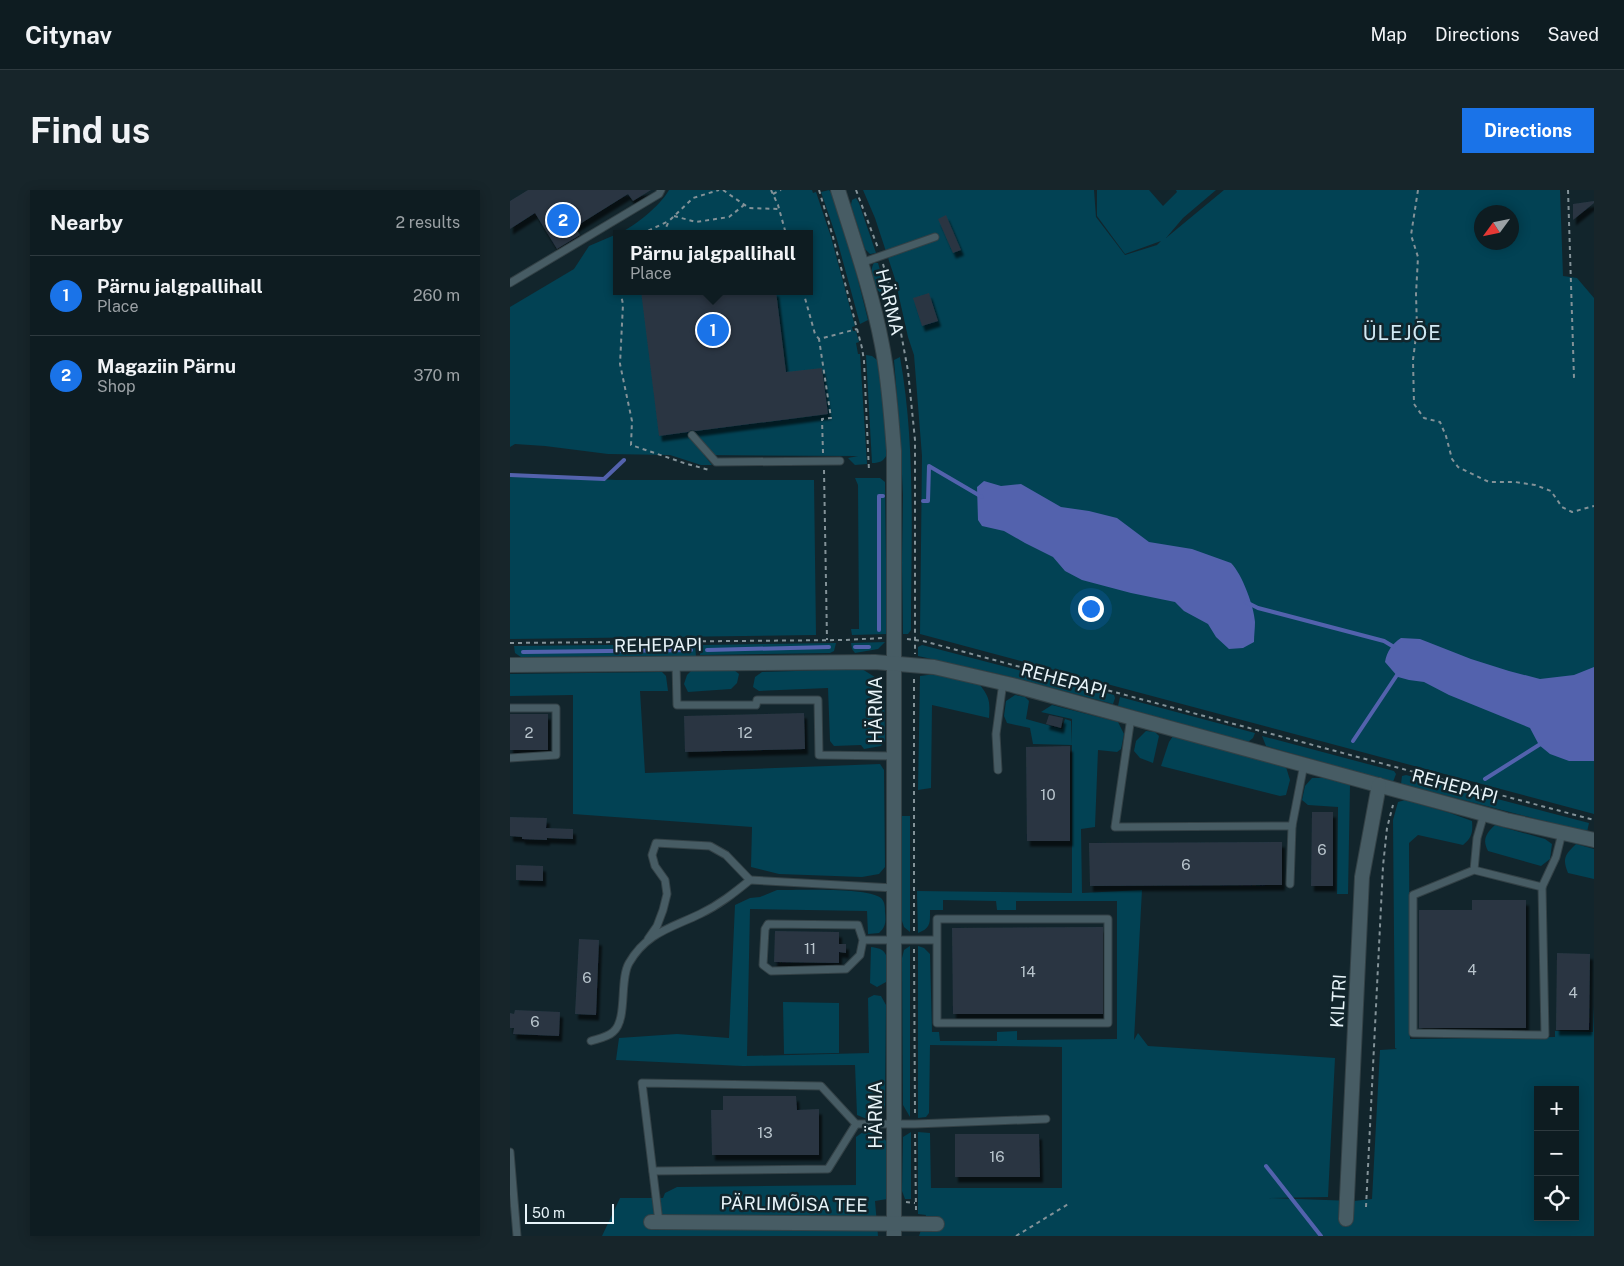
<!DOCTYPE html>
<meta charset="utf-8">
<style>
body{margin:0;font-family:"Public Sans",sans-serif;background:#17252a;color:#f1f3f6}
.controls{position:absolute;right:15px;bottom:15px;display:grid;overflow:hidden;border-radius:0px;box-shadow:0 2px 12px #0003}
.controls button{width:45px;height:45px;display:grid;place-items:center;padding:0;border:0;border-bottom:1px solid #2e3a3f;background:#0e1c21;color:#f1f3f6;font:25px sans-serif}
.compass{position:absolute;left:964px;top:15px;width:45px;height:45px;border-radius:50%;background:#0e1c21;box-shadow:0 2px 12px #0003;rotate:237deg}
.scale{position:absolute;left:15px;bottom:12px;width:89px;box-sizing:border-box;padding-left:5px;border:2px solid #e8f4f9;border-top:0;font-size:14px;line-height:18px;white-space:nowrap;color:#e8f4f9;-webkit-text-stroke:4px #12252c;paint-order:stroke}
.you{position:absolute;left:580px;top:418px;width:18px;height:18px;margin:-12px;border:4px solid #fff;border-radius:50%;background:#1a73e8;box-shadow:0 0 0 8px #1a73e833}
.badge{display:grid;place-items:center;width:32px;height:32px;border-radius:50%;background:#1a73e8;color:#fff;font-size:16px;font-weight:700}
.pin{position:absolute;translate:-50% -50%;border:2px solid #fff;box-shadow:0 1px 5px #0006}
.popup{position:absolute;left:103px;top:40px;width:200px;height:65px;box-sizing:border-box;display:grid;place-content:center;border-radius:0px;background:#0e1c21;filter:drop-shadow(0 1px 4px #0005);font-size:16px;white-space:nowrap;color:#9ba1a5}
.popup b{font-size:19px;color:#f1f3f6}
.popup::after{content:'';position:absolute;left:50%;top:100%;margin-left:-10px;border:10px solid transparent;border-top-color:#0e1c21}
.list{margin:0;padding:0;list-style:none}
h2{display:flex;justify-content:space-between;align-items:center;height:65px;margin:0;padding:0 20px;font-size:21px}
h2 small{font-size:16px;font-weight:400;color:#9ba1a5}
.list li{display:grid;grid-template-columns:32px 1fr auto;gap:15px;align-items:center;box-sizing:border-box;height:80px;padding:0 20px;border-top:1px solid #2e3a3f}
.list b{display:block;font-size:19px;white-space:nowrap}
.list p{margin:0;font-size:16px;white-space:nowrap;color:#9ba1a5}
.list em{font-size:16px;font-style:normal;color:#9ba1a5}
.icon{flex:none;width:28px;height:28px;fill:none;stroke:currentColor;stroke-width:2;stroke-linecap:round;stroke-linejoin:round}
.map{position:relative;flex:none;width:1084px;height:1046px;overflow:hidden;border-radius:0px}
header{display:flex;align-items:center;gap:30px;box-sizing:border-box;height:70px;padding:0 25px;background:#0e1c21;border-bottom:1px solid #2e3a3f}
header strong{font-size:24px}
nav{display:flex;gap:28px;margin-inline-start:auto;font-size:18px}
.intro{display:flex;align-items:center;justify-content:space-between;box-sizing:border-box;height:120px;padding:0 30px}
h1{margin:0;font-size:35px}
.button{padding:12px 22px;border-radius:0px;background:#1a73e8;color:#fff;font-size:18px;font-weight:700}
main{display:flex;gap:30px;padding:0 30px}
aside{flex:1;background:#0e1c21;border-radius:0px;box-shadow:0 2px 12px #0003}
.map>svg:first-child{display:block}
.green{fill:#024254;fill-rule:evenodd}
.water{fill:#5362ad}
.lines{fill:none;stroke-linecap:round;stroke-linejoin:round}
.stream{stroke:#5362ad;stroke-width:4}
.building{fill:#293643;filter:url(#shadow)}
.lane-casing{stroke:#334146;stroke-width:9}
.street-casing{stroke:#334146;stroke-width:16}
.path{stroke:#839298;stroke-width:2;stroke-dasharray:4 4;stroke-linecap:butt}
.lane{stroke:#475c64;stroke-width:7}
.street{stroke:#475c64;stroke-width:14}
.labels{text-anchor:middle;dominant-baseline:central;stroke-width:5;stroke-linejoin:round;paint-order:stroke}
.number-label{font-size:15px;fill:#b8c4cc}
.street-label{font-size:18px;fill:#e8f4f9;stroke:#12252c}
.quarter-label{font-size:20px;letter-spacing:1px;fill:#d1e9f3;stroke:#12252c}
</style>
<header>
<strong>Citynav</strong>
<nav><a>Map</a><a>Directions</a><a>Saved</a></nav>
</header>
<div class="intro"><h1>Find us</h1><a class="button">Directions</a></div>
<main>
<aside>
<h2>Nearby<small>2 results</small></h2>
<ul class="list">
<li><span class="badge">1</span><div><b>Pärnu jalgpallihall</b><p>Place</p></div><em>260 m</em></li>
<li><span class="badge">2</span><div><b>Magaziin Pärnu</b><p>Shop</p></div><em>370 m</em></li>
</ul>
</aside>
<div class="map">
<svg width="1084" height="1046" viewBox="0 0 1084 1046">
<defs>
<filter id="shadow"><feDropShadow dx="3" dy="5.5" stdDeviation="1" flood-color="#0009"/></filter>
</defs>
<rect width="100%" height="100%" fill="#12252c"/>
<g class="green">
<path d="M159,0H302L303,3L306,2L321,47L345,136L342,137L343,141H346L349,152L346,153L348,164H350L357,274L345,275L338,268L348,266L194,265L202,275H191L160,265L98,264L35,256L5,254L0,257V117L64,79L79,56L107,44V101H299V44H108C125,36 150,16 159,0Z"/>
<path d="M319,0L323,5L346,82L358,130L350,134L326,46L311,2Z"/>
<path d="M353,0H584L586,27L615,65L647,55L651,51L615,64L587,26V0H639L653,16L667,2L666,0H706L673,28L656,48L714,0H1050L1053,86L1067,88L1084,108V624L410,444L412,266L404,165L398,147L385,89L365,28ZM972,22H1002V52H972Z"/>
<path d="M346,8L349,13L366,63L360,64L355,59L341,15L342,10Z"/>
<path d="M364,73H368L377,104H372C364,99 358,82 364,73Z"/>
<path d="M356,165L362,166L367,170L373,205L377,264C374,271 370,273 362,273Z"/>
<path d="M390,167C406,257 401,349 401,440L398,444H393L392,373L393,305L390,244L384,170Z"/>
<path d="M0,285L107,290H304L306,445L0,449Z"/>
<path d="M345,288H370L375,292L377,444L342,445L341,439H349L348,295Z"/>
<path d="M375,452L368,459L345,463L342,459L341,453Z"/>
<path d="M326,453L324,461L320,463L190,465L191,455Z"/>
<path d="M185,454L186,466L11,467L5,463L4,456Z"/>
<path d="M412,455L604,505L605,508L603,514L493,485L408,466V457Z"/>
<path d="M352,479L368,489L374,499L375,551L371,556L354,559L351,555L324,556L320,551L318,498L249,501L243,497L245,487L252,482Z"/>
<path d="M182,480H224L229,484L227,493L221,499L178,502L174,494L177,485Z"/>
<path d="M152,482L156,486L158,501H130L135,583L370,574L374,580L375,677L369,684L352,687L269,684L241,677L242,637L63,624V505L0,506V484Z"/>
<path d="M425,484L470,495C480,508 480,512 479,528L422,515L421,598L408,600L410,486Z"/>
<path d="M505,505L515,507L519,511L516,529L552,539L555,529L561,531L562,555L523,554L520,538L497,533L494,526L496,511Z"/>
<path d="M610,507L745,543L743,548L738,552L608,516Z"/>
<path d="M542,515L608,532L614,544L611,559L607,562L588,560L585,637L571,639L572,703L632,700L624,850L628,843L638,856L825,868L818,1007L758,1008L844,1011L862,1009L870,860L887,859L885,858L883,630L888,612L895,610L940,623L962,631C963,642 962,648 953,655L908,645L899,653L900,849L1045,847V841L1083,842L1084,816V1046H409L416,1025L408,1024V942L420,943L421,998H552V857L420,855L419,923L416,927L408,928V756L414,758L420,764L422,842H429L430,851H487V842L507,841V850L607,849V711H506V720H487L486,711L433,710V720H420C420,733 421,738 408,743L407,701L562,703V529L531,522ZM1028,900H1065V1027H1028Z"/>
<path d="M636,541L645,542L649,546L643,573L630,568L624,561L626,551Z"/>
<path d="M663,546L776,577L780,590L776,605L770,606L651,576L659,552Z"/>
<path d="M752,546L884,581L886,584L883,592L756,556Z"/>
<path d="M896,585L1079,633L1077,642L891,594L892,586Z"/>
<path d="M802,588H814L840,595L838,704H827L828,617L798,615L792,610L795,596Z"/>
<path d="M392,626H400V742L394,737L391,728Z"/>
<path d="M985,635L1035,649L1042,654L1040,669L1031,676L978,661C972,650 976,643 985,635Z"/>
<path d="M1066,654L1084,659V689L1058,683C1052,668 1055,665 1066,654Z"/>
<path d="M267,700C287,700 358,697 371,708C375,712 375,717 375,722C376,731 376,737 369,743L358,744L357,721L240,719L237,866L359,863L358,808L364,805L371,806L376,815L375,915L374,922L369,927L357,929L347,925L345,875L233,876L106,870L109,848L167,844L219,848L225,715L240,708L250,707Z"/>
<path d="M400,756V927L393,915L392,768L394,760Z"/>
<path d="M361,757C367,758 373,758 376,765V792L367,797L360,793Z"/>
<path d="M273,812L329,813V863L274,864Z"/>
<path d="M353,942C363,942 370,942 376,951L377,1009L365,1011L368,1046H92L110,1008H153L155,1003L167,997L346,995V947Z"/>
<path d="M401,942V1009H395L392,1001L393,947Z"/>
</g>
<g class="water">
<path d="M474,291L491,296L511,294L551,317L579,321L607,328L639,352L682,359L721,373C732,384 744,416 745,432C745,438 744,445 744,452L733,458L719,459L706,447L698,434L674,421L665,412L621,403L572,390L555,381L543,367L515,353L494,341L472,336L468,330L467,297Z"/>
<path d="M891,448L910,449L961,469L999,481L1030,489L1064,485L1084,477V571H1059L1040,564L1029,555L1020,538L939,505L914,492L899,490L888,487L875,472C877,461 882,454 891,448Z"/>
</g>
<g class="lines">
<g class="stream">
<path d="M0,285L94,289L114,270"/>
<path d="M413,311H418L419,276L472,307"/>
<path d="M736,412L748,418L874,451L884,457"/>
<path d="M369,440V306H373"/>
<path d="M345,457H359"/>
<path d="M197,460L319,457"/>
<path d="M13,462L181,460"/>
<path d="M843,551L889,482"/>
<path d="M975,589L1032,553"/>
<path d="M756,976L811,1046"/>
</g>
</g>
<g class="building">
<path d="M18,0H141L123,11L118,4L65,37L70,45L47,59L25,23L0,39V11Z"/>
<path d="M1084,11V13L1063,30V14Z"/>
<path d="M436,25L451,60L443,63L428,29Z"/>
<path d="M131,101H266L276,182L312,178L318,224L186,241L181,240L178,242L149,246Z"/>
<path d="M419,103L428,131L412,136L403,108Z"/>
<path d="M294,523L295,559L175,562L174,526Z"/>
<rect x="0" y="524" width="38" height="36"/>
<path d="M539,525L553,528L551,538L536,534Z"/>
<path d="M560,556V651H517L516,557Z"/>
<path d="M802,622H823V696H801Z"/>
<path d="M0,627L37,628L36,638L63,639V649L37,648V650L12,649V647L0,646Z"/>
<path d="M772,652V695L580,696L579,653Z"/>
<path d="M6,675L33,676V691L6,690Z"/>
<path d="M962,710H1016V838H909V720H962Z"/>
<path d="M593,737V824H443L442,738Z"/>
<path d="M265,741L329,742V754H336V763L329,762V773L264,772Z"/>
<path d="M69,749L89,750L86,825L65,824Z"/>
<path d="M1047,763L1080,764L1079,840H1046Z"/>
<path d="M5,820L50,822L49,846L3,844L4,838H0V823L4,824Z"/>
<path d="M213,906H286L287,920L309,919V965H202L201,920H213Z"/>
<path d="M445,944H529L530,987H445Z"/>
</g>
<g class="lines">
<defs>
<g id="lane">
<path d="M351,73L425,47"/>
<path d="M0,93L149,4L151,0"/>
<path d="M182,245L206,272L330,271"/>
<path d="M166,473L167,515H246L247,510H308L309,565L384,566"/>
<path d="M0,518H46V565L0,568"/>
<path d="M621,527L605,637L782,636L780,694"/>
<path d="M488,580L486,544L493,492"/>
<path d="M782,636L794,574"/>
<path d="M964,680L903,705V843L1035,845L1032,697L964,680L967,648L974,624"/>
<path d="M240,690L384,698"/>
<path d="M1032,697L1046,667L1052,643"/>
<path d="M353,750L350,765L336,779L261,781L253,775L255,739L258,734L348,735L353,750H427V729H598V833H427V750"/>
<path d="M81,851C87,849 98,847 103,842C118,830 109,790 119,773C136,743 161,738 190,724C209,715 224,703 240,690L216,665L200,656L146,653L142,665L145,676L155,690L157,704L153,720L147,736L138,749"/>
<path d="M0,962L7,1046"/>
<path d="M143,981L318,979L346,934"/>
<path d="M149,1032L132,893L311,896L346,934H405L536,929"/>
</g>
<g id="street">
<path d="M328,0C344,51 362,102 372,155C379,190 381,225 384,261V1046"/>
<path d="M0,475L365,472L424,477L502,495L996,630L1084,650"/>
<path d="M836,1029L852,687L869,595"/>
<path d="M141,1032L427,1034"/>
</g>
</defs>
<use href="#lane" class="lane-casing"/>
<use href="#street" class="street-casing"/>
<g class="path">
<path d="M213,0L239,18L269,19"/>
<path d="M261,0L268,15L276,44"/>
<path d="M309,0L323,47L352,158L354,171L359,281"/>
<path d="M346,0L368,58"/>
<path d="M908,0L901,45L908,67L906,104L907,138L903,170L904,214L914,228L930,232L936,246L942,269L948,277L979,292H1005L1025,295L1041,301L1052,317L1062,322L1084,316"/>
<path d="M1058,0L1064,188"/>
<path d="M263,4L271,0"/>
<path d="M164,26L186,32L219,27L234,15"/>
<path d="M131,44L159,31"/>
<path d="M153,44L159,31L183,8L209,0"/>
<path d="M107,69L105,74L107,83"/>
<path d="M373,74L388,127L398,181L405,250V464"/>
<path d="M110,101L113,114L110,174L122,231L121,255L174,273L199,280"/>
<path d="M293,101L305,144L309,149"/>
<path d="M378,129L388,127"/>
<path d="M313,263L312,229L321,228L309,149L347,139"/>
<path d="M314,280L317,450"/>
<path d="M397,449L413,451L1084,630"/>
<path d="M0,453L334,450L373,448"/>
<path d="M404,489V741"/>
<path d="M404,759L405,924"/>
<path d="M405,944L406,1021"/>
<path d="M396,1012L405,1013"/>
<path d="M856,1017L873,676L877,638L883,615"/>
<path d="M506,1046L560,1013"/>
</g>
<use href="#lane" class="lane"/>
<use href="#street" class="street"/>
</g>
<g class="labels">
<g class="number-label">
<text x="19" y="542">2</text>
<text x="235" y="542">12</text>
<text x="538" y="604">10</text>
<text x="812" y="659">6</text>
<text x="676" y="674">6</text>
<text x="300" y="758">11</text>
<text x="962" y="779">4</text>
<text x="518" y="781">14</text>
<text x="77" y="787">6</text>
<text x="1063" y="802">4</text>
<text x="25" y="831">6</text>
<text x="255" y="942">13</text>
<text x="487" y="966">16</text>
</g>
<g class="street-label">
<text transform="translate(380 112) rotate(76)">HÄRMA</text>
<text transform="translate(148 455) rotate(-1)">REHEPAPI</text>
<text transform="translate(554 490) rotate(15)">REHEPAPI</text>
<text transform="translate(365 520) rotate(-90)">HÄRMA</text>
<text transform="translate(945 596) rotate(15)">REHEPAPI</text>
<text transform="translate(828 811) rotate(-87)">KILTRI</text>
<text transform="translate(365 925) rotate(-90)">HÄRMA</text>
<text transform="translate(284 1014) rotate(1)">PÄRLIMÕISA TEE</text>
</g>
<g class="quarter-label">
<text x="892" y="143">ÜLEJÕE</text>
</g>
</g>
</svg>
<div class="controls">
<button>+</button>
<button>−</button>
<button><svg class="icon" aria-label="locate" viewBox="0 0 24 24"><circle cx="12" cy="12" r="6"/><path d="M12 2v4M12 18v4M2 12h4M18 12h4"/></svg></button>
</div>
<svg class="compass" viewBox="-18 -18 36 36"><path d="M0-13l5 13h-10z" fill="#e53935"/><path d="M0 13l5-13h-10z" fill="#9ba1a5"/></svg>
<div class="scale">50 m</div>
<div class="you"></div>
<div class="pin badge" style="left:203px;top:140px">1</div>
<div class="popup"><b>Pärnu jalgpallihall</b>Place</div>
<div class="pin badge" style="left:53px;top:30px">2</div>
</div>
</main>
